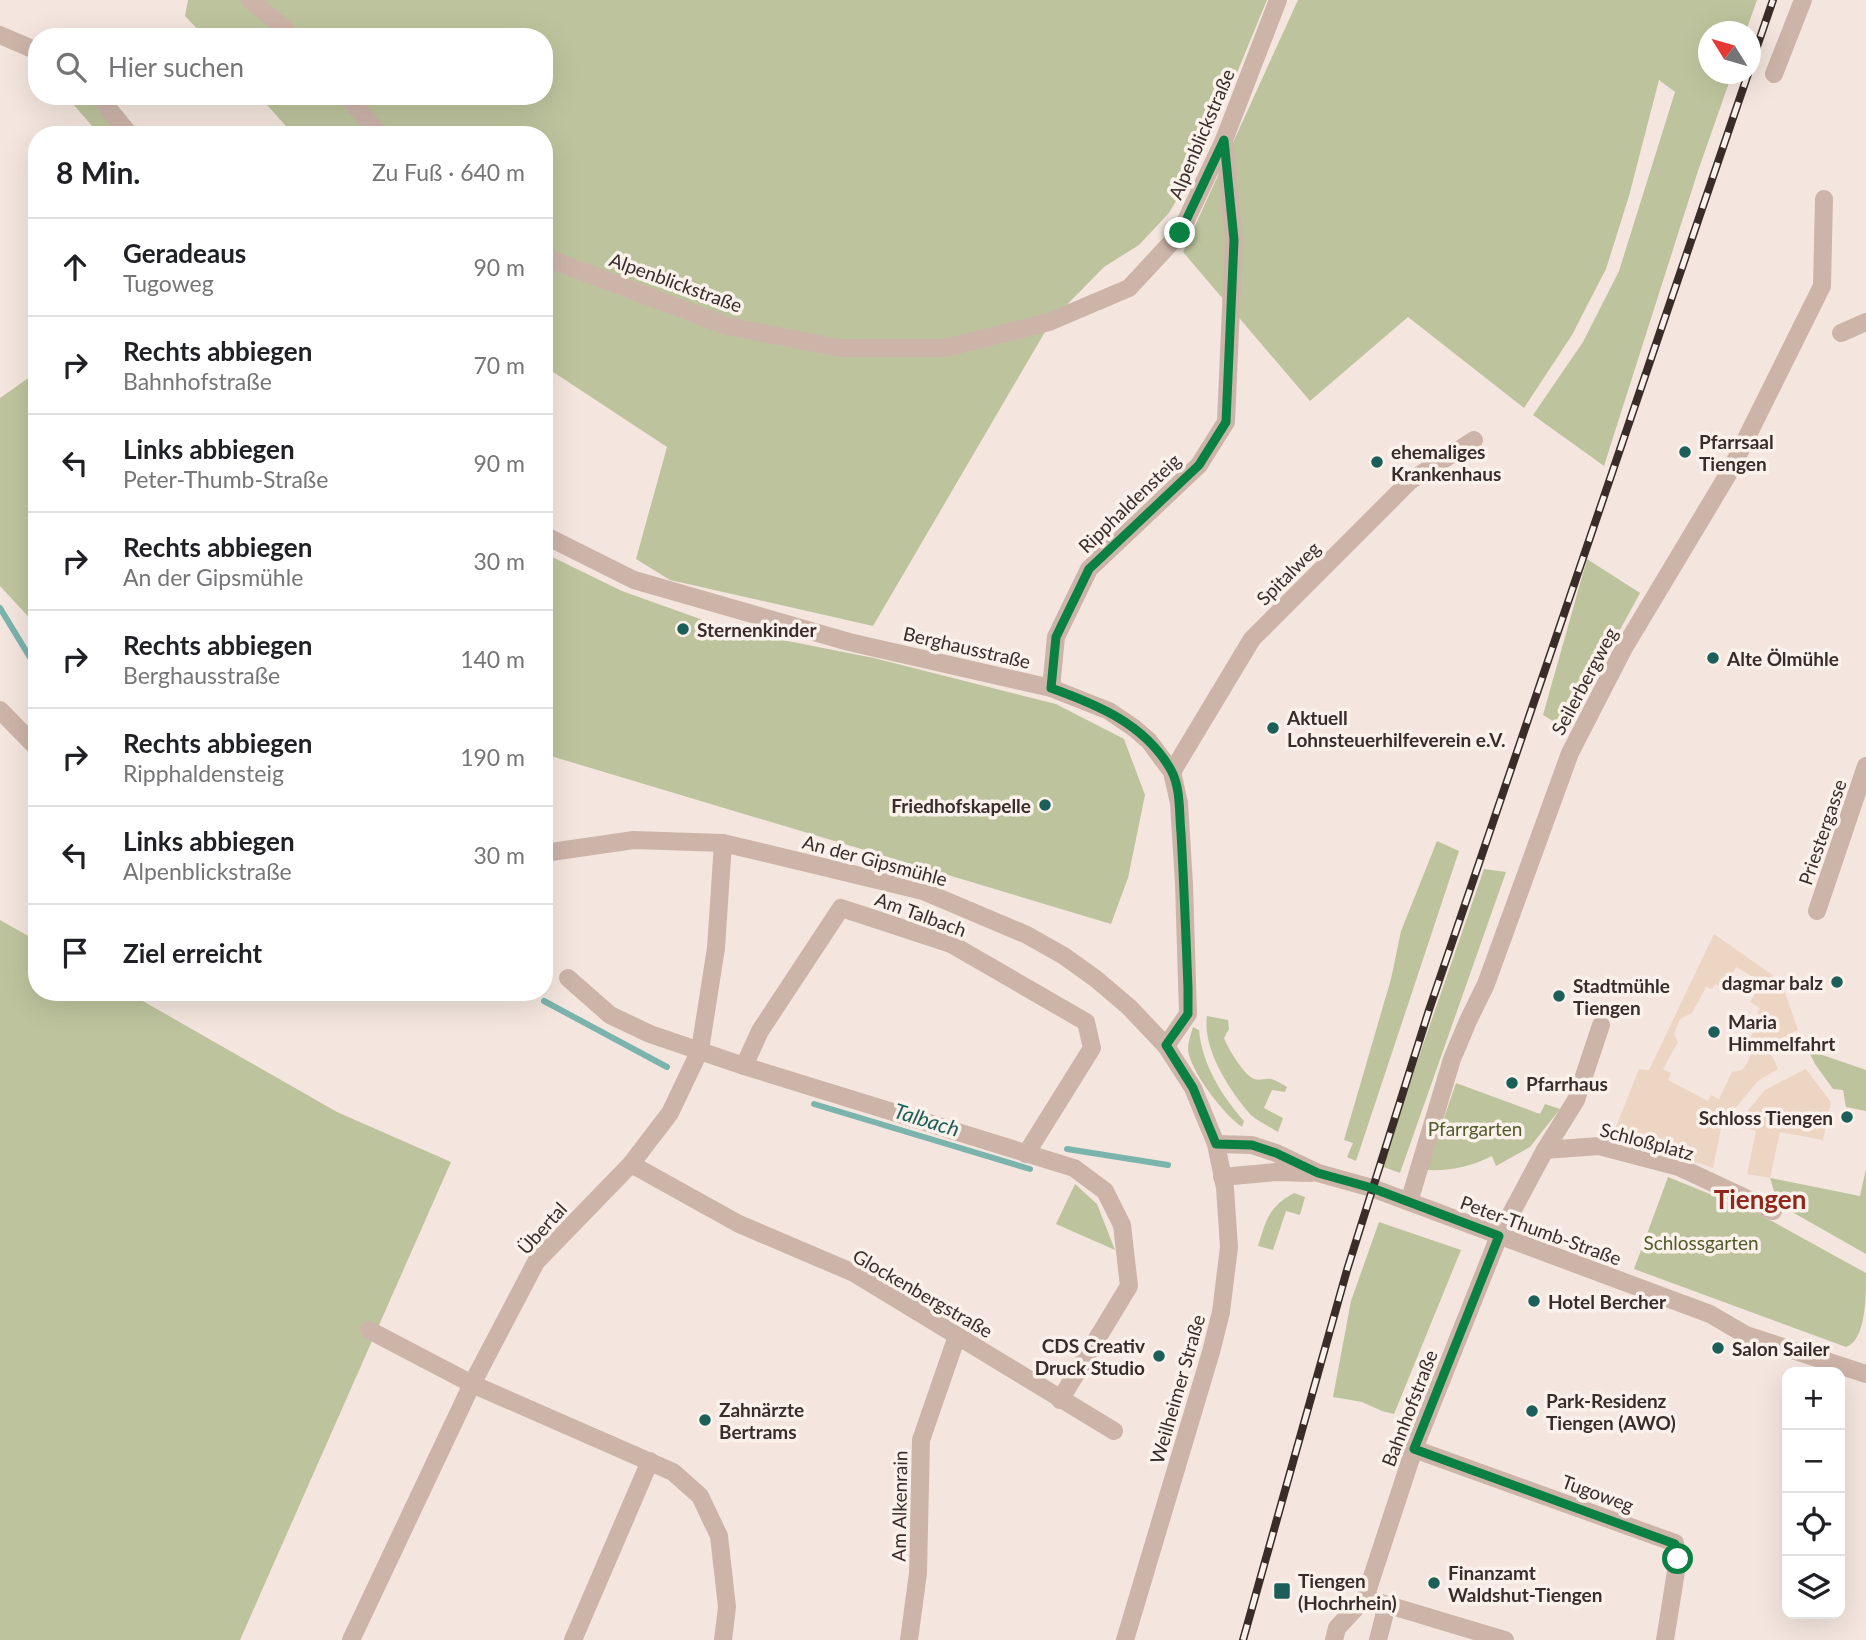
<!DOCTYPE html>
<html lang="de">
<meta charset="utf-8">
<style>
body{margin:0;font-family:Lato,sans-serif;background:#f2f2f2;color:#202124}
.controls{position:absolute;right:21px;bottom:21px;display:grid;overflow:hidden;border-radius:14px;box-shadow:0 7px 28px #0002}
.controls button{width:63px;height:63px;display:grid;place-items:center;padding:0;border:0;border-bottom:2px solid #e0e0e0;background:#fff;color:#202124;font:35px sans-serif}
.compass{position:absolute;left:1698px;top:21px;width:63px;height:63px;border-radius:50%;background:#fff;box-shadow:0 7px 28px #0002;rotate:307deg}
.stop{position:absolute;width:21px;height:21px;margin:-16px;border:5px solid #0b8043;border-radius:50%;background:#fff}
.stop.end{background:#0b8043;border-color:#fff;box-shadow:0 2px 7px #0008}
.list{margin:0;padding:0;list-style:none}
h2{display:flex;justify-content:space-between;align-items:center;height:91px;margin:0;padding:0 28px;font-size:30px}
h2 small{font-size:23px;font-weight:400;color:#757577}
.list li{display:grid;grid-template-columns:46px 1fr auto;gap:21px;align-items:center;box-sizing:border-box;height:98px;padding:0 28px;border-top:2px solid #e0e0e0}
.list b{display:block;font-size:26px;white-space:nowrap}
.list p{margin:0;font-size:23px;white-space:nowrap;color:#757577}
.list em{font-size:23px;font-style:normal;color:#757577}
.icon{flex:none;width:38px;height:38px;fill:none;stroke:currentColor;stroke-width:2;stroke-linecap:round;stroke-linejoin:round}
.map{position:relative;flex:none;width:1866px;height:1640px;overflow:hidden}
.search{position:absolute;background:#fff;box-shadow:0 7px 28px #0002;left:28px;top:28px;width:525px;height:77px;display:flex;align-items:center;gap:18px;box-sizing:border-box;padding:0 24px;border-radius:28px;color:#757577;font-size:26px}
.panel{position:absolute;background:#fff;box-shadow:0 7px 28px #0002;left:28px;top:126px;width:525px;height:875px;border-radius:28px}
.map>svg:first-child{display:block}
.green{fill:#bdc49d}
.plaza{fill:#edd5c4;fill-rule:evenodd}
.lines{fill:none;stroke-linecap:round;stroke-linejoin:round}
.stream{stroke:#7bb3ad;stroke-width:6}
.minor{stroke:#cdb4a9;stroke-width:18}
.rail-casing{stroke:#3a2c29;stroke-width:8}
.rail{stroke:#fbf1eb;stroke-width:5;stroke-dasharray:16;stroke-linecap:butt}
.route{stroke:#0b8043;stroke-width:9}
.poi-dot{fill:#1c5e59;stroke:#fbf1eb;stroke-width:2.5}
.labels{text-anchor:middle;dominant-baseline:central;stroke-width:7;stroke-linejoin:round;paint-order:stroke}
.street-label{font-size:19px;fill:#3a2c29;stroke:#fbf1eb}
.poi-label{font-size:19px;font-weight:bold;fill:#3a2c29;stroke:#fbf1eb;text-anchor:start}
.park-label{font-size:19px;fill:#505a2b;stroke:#fbf1eb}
.water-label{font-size:21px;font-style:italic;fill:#1c5e59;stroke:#fbf1eb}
.district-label{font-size:26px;font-weight:bold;fill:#8e281d;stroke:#fbf1eb}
</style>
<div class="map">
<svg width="1866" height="1640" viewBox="0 0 1866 1640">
<rect width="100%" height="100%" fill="#f4e6de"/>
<g class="green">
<path d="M188,0H1267L1203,155L1169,213L1139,245L1104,267L1052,320L873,626L670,580L636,559L667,447L544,366V135H294L259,96H544V37H205L185,16Z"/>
<path d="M1298,0H1757L1746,31L1708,32V74H1732L1698,171L1604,466L1533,415L1583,342L1619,271L1675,92L1659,80L1629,196L1606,269L1572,335L1524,408L1408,317L1310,401L1183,252Z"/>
<path d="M66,96H87L121,135H100Z"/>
<path d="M37,372V626L0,586V398Z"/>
<path d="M544,553L622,591L731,630L874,658L1056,704L1124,739L1145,795L1128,878L1111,924L544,754Z"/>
<path d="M1587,559L1640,593L1566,729L1543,715Z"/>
<path d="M1437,841L1459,851L1356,1161L1347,1157L1353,1143L1344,1140L1391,979L1401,931Z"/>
<path d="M1484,869L1506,872L1400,1173L1381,1166Z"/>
<path d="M0,920L37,941V992H127L337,1112L451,1162L240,1640H0Z"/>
<path d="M1207,1016L1228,1020L1229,1029L1224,1038C1228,1048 1243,1074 1254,1079C1260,1081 1266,1078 1271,1079C1276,1080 1282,1084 1287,1087L1285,1092L1272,1090L1264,1108L1283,1118L1278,1132C1269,1126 1257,1121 1250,1114C1229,1090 1202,1048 1207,1016Z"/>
<path d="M1193,1027L1199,1030C1202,1064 1222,1096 1244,1121L1242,1127C1225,1116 1189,1070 1188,1049C1188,1042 1191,1034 1193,1027Z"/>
<path d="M1808,1050L1866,1070V1111L1846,1107L1843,1090L1833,1089L1815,1064Z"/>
<path d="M1456,1083L1540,1114L1545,1104L1560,1109L1530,1147L1496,1166L1492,1156C1469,1167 1452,1171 1426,1170Z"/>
<path d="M1866,1169V1254L1778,1204L1770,1178L1860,1196Z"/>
<path d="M1668,1177L1759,1214L1866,1273C1866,1297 1866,1340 1846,1347L1634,1269Z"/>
<path d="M1075,1184L1097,1204L1115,1250L1056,1224Z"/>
<path d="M1294,1193L1305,1197L1300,1215L1286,1211L1273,1250L1258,1246C1266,1221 1268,1207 1294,1193Z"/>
<path d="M1379,1222L1461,1250L1394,1414L1382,1411L1362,1402L1333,1397L1351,1301Z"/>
</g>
<g class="plaza">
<path d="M1714,934L1781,981L1798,1030L1767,1045L1778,1069L1758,1081L1722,1124L1713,1168L1613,1134L1639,1069L1649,1070ZM1736,967L1762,982L1750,1002L1760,1008L1757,1013L1762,1016L1748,1042L1751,1051L1748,1062L1742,1070L1732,1072L1719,1099L1711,1095L1708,1101L1668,1080L1671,1073L1663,1069L1678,1042L1674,1034L1680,1019L1692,1013L1706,987L1712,989L1715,984L1724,989Z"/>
<path d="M1806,1069L1831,1102L1823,1140L1780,1132L1770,1178L1747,1174L1756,1131L1735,1126L1765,1090Z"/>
</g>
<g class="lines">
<g class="stream">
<path d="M0,608L37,669"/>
<path d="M544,1001L667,1067"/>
<path d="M814,1104L1030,1169"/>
<path d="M1067,1149L1168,1165"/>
</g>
<g class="minor">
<path d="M250,0L282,26L292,37"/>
<path d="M0,35L37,51"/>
<path d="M1774,74L1803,0"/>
<path d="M98,96L130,135"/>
<path d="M346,96L381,135"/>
<path d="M544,257L727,326L839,348H945L1049,322L1129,288L1180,233L1224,140L1278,0"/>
<path d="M1841,333L1866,322"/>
<path d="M544,535L634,580L849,642L1051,688L1109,711L1134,728L1149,741L1172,772L1179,803L1184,884L1188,1014L1166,1046"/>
<path d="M1051,688L1056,637L1089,569L1199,465L1226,422L1234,239L1224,140"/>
<path d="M0,710L37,748"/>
<path d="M1172,772L1252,639L1410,481L1474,440"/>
<path d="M544,853L634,840L723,843L923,891L1027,935L1064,956L1096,979L1129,1007L1166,1046L1193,1088L1216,1144L1225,1188L1229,1247L1221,1312L1211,1352L1125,1640"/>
<path d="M1817,911L1866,766"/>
<path d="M568,978L610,1015L650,1034L744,1066L1074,1168L1105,1191L1122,1225L1129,1286L1060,1400"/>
<path d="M744,1066L760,1031L841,908L951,944L1086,1022L1092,1048L1026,1154"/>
<path d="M1216,1144L1252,1145L1276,1153L1318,1173L1372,1188L1710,1314L1746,1335L1866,1374"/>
<path d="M1545,1150L1599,1146L1679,1167L1773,1211"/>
<path d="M631,1164L739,1224L854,1273L1114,1431"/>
<path d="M1222,1177L1276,1172L1311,1173"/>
<path d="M1409,1202L1452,1059L1468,1021L1486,984L1570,753L1624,648L1730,471L1822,286L1824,199"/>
<path d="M369,1330L472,1384L673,1472L700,1496L719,1536L727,1607L723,1640"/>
<path d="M1414,1449L1675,1543L1678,1559L1665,1640"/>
<path d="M1365,1598L1505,1640"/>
<path d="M351,1640L472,1384L536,1262L631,1164L670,1113L700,1050L716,948L723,843"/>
<path d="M573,1640L650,1461"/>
<path d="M909,1640L918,1573L921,1440L957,1336"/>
<path d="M1334,1640L1337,1628L1365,1598L1414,1449L1499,1236L1545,1150L1576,1100L1601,1025"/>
<path d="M1378,1640L1387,1605"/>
</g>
<defs>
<g id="rail">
<path d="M1750,67L1773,0"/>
<path d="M1243,1640L1347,1270L1429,1010L1748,74"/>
</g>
</defs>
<use href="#rail" class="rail-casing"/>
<use href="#rail" class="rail"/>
</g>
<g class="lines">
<path class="route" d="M1180,233L1224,140L1234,240L1226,422L1199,465L1089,569L1056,637L1051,688C1098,705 1145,724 1171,770C1181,788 1179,814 1181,833C1184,885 1186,937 1188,988V1014L1166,1045L1193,1088L1216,1144L1252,1145L1276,1153L1318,1173L1372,1188L1499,1236L1414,1449L1675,1544L1678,1559"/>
</g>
<g class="poi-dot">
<circle cx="1685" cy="452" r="7"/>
<circle cx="1377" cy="462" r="7"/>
<circle cx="683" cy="629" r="7"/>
<circle cx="1713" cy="658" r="7"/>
<circle cx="1273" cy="728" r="7"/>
<circle cx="1045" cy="805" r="7"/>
<circle cx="1837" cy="982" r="7"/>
<circle cx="1559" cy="996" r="7"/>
<circle cx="1714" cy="1032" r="7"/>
<circle cx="1512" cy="1083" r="7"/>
<circle cx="1847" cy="1117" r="7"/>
<circle cx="1534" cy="1301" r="7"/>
<circle cx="1718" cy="1348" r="7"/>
<circle cx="1159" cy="1356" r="7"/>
<circle cx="1532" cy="1411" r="7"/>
<circle cx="705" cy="1420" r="7"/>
<circle cx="1434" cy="1583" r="7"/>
<rect x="1273" y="1582" width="18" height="18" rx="3.5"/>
</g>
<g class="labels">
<g class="street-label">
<text transform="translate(1201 134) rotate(-67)">Alpenblickstraße</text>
<text transform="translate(676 282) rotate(20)">Alpenblickstraße</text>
<text transform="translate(1129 503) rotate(-44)">Ripphaldensteig</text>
<text transform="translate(1288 573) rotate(-45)">Spitalweg</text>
<text transform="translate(967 647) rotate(13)">Berghausstraße</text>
<text transform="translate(1584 681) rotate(-62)">Seilerbergweg</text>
<text transform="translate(1822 832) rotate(-71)">Priestergasse</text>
<text transform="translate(875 860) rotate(15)">An der Gipsmühle</text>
<text transform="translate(921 914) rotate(20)">Am Talbach</text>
<text transform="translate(1647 1141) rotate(15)">Schloßplatz</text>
<text transform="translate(542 1228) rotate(-48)">Übertal</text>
<text transform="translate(1541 1230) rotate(20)">Peter-Thumb-Straße</text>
<text transform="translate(923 1293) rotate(30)">Glockenbergstraße</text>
<text transform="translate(1177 1389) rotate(-74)">Weilheimer Straße</text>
<text transform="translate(1409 1408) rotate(-69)">Bahnhofstraße</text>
<text transform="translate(1598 1493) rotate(20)">Tugoweg</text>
<text transform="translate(899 1506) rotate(-89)">Am Alkenrain</text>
</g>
<g class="poi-label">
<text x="1699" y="441">Pfarrsaal<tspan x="1699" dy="22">Tiengen</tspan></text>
<text x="1391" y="451">ehemaliges<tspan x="1391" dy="22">Krankenhaus</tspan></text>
<text x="697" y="629">Sternenkinder</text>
<text x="1727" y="658">Alte Ölmühle</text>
<text x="1287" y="717">Aktuell<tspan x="1287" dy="22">Lohnsteuerhilfeverein e.V.</tspan></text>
<text x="1031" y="805" text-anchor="end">Friedhofskapelle</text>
<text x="1823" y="982" text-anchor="end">dagmar balz</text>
<text x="1573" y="985">Stadtmühle<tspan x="1573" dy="22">Tiengen</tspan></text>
<text x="1728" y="1021">Maria<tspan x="1728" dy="22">Himmelfahrt</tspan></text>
<text x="1526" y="1083">Pfarrhaus</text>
<text x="1833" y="1117" text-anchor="end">Schloss Tiengen</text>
<text x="1548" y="1301">Hotel Bercher</text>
<text x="1145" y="1345" text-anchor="end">CDS Creativ<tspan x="1145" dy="22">Druck Studio</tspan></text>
<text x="1732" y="1348">Salon Sailer</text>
<text x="1546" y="1400">Park-Residenz<tspan x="1546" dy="22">Tiengen (AWO)</tspan></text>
<text x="719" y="1409">Zahnärzte<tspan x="719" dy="22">Bertrams</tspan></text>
<text x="1448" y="1572">Finanzamt<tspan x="1448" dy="22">Waldshut-Tiengen</tspan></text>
<text x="1298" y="1580">Tiengen<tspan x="1298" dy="22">(Hochrhein)</tspan></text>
</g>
<g class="park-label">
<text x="1475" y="1128">Pfarrgarten</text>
<text x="1701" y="1242">Schlossgarten</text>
</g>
<g class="water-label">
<text transform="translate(927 1119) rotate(17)">Talbach</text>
</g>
<g class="district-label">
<text x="1760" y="1199">Tiengen</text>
</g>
</g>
</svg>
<div class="controls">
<button>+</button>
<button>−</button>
<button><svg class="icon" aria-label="locate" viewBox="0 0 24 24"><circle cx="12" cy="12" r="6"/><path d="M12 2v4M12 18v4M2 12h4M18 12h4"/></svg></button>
<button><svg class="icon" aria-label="layers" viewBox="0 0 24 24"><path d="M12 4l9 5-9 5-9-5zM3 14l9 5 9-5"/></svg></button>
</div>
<svg class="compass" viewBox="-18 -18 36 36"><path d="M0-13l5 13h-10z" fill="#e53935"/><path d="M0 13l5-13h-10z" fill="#757577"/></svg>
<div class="stop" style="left:1678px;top:1559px"></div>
<div class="stop end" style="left:1180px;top:233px"></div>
<div class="search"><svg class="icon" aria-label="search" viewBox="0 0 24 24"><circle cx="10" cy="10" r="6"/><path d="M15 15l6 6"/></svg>Hier suchen</div>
<section class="panel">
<h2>8 Min.<small>Zu Fuß · 640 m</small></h2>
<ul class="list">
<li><svg class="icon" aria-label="ahead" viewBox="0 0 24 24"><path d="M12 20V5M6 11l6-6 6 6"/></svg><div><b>Geradeaus</b><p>Tugoweg</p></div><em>90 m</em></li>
<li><svg class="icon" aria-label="right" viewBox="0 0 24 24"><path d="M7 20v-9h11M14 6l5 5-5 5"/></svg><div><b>Rechts abbiegen</b><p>Bahnhofstraße</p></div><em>70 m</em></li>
<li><svg class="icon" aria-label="left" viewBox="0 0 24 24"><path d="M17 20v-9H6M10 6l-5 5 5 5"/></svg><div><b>Links abbiegen</b><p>Peter-Thumb-Straße</p></div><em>90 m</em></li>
<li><svg class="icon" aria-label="right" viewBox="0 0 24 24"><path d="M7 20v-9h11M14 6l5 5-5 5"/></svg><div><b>Rechts abbiegen</b><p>An der Gipsmühle</p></div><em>30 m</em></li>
<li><svg class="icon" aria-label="right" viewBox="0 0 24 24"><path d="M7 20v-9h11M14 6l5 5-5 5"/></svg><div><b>Rechts abbiegen</b><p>Berghausstraße</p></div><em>140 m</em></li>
<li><svg class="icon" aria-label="right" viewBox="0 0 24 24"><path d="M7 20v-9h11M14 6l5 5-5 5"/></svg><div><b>Rechts abbiegen</b><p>Ripphaldensteig</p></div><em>190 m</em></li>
<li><svg class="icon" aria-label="left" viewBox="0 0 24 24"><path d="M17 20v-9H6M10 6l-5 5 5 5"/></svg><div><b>Links abbiegen</b><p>Alpenblickstraße</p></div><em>30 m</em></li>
<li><svg class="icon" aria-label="arrive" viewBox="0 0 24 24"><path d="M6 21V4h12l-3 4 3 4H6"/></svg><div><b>Ziel erreicht</b></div></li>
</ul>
</section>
</div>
